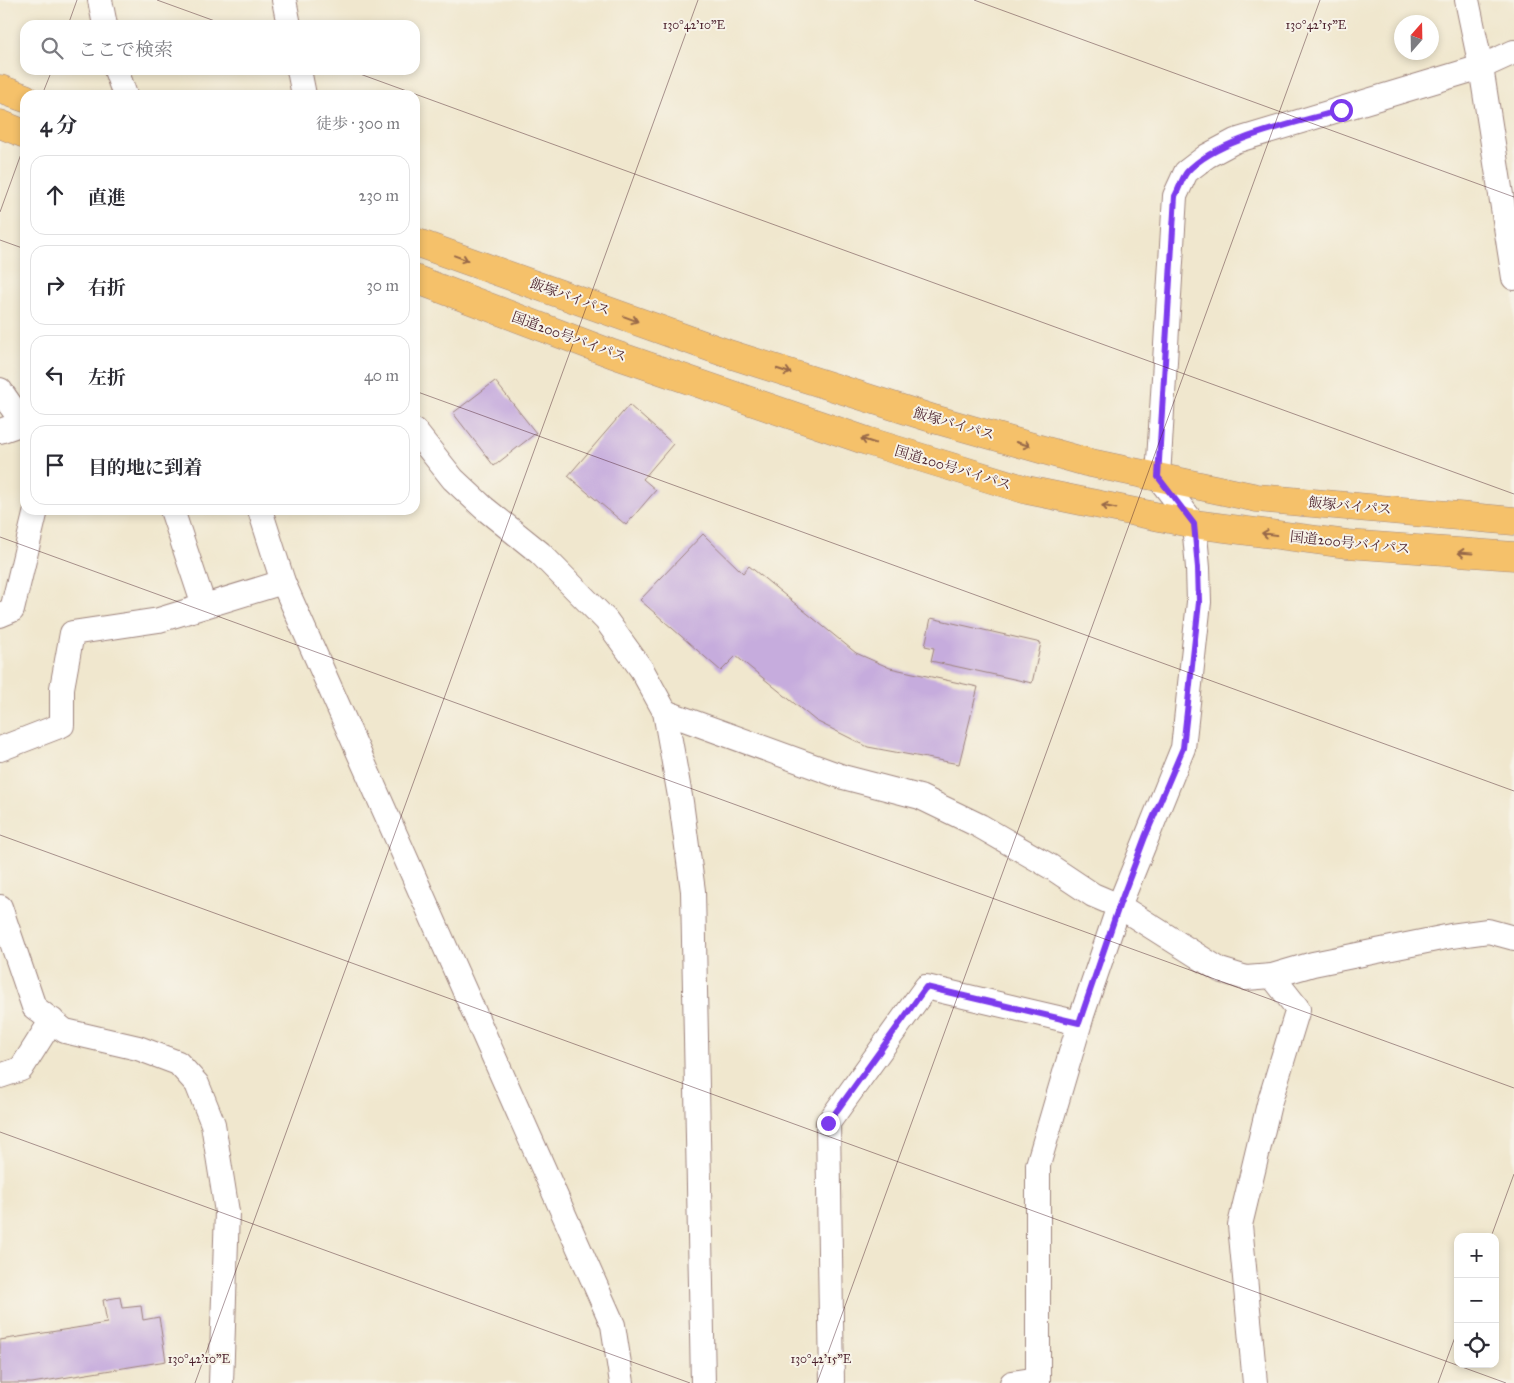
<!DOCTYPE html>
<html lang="ja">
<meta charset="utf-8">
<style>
body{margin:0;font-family:"IM FELL Great Primer","Noto Serif JP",serif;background:#f7f7f7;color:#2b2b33}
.controls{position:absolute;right:15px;bottom:15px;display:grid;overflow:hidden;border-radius:10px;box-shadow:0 2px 8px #0003}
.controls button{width:45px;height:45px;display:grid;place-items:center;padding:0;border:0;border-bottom:1px solid #e1e1e2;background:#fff;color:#2b2b33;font:25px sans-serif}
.compass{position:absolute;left:1394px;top:15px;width:45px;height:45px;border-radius:50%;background:#fff;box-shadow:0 2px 8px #0003;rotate:20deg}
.stop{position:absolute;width:15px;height:15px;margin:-11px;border:4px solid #7c3aed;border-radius:50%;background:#fff}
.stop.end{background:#7c3aed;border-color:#fff;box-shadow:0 1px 5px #0008}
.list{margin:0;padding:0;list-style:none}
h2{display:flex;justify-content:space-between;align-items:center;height:65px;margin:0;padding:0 20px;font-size:21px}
h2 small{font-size:16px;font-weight:400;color:#7c7c81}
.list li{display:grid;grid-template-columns:32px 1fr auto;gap:15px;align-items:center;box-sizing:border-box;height:80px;margin:0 10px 10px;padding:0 10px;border:1px solid #e1e1e2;border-radius:15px}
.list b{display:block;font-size:19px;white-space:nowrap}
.list em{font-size:16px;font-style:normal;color:#7c7c81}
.icon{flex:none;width:28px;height:28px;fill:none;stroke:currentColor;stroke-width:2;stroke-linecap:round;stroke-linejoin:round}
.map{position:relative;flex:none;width:1514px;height:1383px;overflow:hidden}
.search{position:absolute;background:#fff;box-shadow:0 2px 8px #0003;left:20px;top:20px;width:400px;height:55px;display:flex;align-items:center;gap:12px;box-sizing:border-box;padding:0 18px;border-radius:15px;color:#7c7c81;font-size:19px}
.panel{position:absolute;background:#fff;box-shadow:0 2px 8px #0003;left:20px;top:90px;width:400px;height:425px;border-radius:15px}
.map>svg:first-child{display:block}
.building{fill:#c6acdd}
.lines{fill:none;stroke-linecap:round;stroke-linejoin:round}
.street-casing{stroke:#9d837c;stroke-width:26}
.highway-casing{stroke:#9d837c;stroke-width:29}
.street{stroke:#fff;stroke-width:24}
.highway{stroke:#f5c16b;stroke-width:28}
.oneway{stroke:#976848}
.route{stroke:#7c3aed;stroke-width:6}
.ticks{fill:none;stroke:#4a1f2b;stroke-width:1;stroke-opacity:0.45}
.labels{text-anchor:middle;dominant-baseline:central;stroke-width:4;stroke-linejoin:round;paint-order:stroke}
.street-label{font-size:14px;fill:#4a1f2b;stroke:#f7f3e8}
.ticks-label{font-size:12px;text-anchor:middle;fill:#4a1f2b;stroke:#f7f3e8;stroke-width:4;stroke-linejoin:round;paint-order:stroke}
</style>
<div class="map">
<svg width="1514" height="1383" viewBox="0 0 1514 1383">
<rect width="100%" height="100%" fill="#f7f3e8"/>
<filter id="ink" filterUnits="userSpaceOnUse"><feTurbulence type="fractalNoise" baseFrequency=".02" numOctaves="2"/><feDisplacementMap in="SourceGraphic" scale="10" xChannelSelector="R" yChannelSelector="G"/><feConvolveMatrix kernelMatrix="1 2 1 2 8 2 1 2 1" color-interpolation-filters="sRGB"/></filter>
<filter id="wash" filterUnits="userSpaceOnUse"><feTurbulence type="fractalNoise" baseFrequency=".0096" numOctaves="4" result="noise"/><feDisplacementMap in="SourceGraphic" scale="20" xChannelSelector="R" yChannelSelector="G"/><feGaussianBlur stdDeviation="1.12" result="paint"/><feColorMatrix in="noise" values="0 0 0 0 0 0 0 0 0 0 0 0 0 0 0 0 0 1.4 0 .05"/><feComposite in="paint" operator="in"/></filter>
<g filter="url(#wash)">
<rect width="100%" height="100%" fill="#f0e7ce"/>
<g id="blocks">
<g class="building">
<path d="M495,381L536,433L494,466L453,413Z"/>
<path d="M629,405L673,444L643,479L656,490L626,525L568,476Z"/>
<path d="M703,534L743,573L749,566L856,653L890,668L978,687L959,764L868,747L816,721L736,656L721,671L640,600Z"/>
<path d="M931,618L1041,643L1032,683L931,661L934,648L925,646Z"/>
<path d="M120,1297L122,1308L141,1306L143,1320L159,1317L166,1361L32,1383H0V1340L107,1323L103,1300Z"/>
</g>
</g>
</g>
<g filter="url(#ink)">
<use href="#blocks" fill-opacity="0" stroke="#9d837c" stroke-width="1"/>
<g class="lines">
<defs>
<g id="street">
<path d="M100,0L105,25"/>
<path d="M284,0L289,25"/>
<path d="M1467,0L1481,67L1514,278"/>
<path d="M116,70L125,95"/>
<path d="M299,70L304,95"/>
<path d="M0,390L25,426"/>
<path d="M0,431L23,423"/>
<path d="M415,431L453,479L484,508L540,553L606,620L642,670L665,712L681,802L693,891L703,1383"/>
<path d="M172,510L204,606"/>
<path d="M260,510L283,582L613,1325L622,1383"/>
<path d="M0,615L12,610L36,510"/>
<path d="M665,712L843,777L920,797L980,826L1051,867L1093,895L1119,906L1220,970L1246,978L1272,976L1313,964L1451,936L1488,931L1514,938"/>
<path d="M0,749L62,725V688L72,633L159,620L283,582"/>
<path d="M0,907L34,1007L65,1031L138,1048L178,1063L197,1084L213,1124L227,1212L221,1383"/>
<path d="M0,1076L21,1069L52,1020"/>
<path d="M832,1383L828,1123L926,987L1079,1023"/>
<path d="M1012,1383L1038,1379"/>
<path d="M1038,1383V1165L1082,1015L1119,906L1183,748L1199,602L1198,568L1194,524L1158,477L1175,196L1186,172L1207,156L1235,141L1481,67L1514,52"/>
<path d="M1255,1383L1240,1225L1269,1104L1298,1009L1272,976"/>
</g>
<g id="highway">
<path d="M0,89L25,98"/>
<path d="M0,124L25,134"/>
<path d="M415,242L726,353L934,419L1086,462L1257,498L1514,521"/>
<path d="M415,279L613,354L867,441L1027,490L1194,524L1347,544L1514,556"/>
</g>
</defs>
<use href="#street" class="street-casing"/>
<use href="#highway" class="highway-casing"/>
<use href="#street" class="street"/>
<use href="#highway" class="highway"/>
</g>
<defs><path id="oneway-shaft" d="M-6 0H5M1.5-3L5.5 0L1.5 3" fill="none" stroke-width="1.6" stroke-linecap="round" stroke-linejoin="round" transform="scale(1.25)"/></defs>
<g class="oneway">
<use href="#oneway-shaft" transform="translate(461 258) rotate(20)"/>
<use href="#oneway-shaft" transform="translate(631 319) rotate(20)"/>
<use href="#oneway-shaft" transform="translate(784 371) rotate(18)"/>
<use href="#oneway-shaft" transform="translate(868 441) rotate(-162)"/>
<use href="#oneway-shaft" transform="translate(1023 444) rotate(16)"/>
<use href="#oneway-shaft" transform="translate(1109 507) rotate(-169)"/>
<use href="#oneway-shaft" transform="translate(1269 534) rotate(-173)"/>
<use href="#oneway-shaft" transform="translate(1465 553) rotate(-176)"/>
</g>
</g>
<g class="lines" filter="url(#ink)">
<path class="route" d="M828,1123L926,987L1079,1023L1119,906L1145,837L1183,748L1199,602L1198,568L1194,524L1158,477L1175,196C1179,189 1182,178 1187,172C1217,138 1298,123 1341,110"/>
</g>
<path class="ticks" d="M157,0L226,25M974,0L1514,197M68,25L77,0M349,70L1514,494M42,95L52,70M0,212L25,143M0,240L25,249M415,391L1514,791M0,537L1514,1088M0,835L1506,1383M0,1132L690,1383M1491,1237L1514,1174M195,1383L698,0M817,1383L1320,0M1438,1383L1458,1329"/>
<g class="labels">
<g class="street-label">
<text transform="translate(570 297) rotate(20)">飯塚バイパス</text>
<text transform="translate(569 337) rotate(20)">国道200号バイパス</text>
<text transform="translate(954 424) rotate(16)">飯塚バイパス</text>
<text transform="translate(953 468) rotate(17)">国道200号バイパス</text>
<text transform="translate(1350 506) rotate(5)">飯塚バイパス</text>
<text transform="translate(1350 543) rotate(6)">国道200号バイパス</text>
</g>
</g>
<g class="ticks-label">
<text x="694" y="29">130°42'10"E</text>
<text x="1316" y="29">130°42'15"E</text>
<text x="199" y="1363">130°42'10"E</text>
<text x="821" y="1363">130°42'15"E</text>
</g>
</svg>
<div class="controls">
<button>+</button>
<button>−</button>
<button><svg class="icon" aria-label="locate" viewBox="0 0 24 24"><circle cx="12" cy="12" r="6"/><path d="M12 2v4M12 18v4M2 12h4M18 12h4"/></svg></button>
</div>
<svg class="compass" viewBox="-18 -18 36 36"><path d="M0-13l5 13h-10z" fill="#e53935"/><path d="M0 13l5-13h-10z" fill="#7c7c81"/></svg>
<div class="stop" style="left:1341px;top:110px"></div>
<div class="stop end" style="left:828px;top:1123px"></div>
<div class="search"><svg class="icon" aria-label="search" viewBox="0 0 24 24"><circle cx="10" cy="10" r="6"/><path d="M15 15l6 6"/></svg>ここで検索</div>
<section class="panel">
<h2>4 分<small>徒歩 · 300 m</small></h2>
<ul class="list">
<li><svg class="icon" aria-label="ahead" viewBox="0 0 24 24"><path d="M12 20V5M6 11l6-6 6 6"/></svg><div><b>直進</b></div><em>230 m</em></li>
<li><svg class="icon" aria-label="right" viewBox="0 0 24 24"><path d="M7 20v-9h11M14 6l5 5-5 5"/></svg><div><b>右折</b></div><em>30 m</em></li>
<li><svg class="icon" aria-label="left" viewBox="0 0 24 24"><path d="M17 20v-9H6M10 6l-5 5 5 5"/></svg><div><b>左折</b></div><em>40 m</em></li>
<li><svg class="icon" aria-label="arrive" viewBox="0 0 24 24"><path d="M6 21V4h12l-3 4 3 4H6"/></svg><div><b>目的地に到着</b></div></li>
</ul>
</section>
</div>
